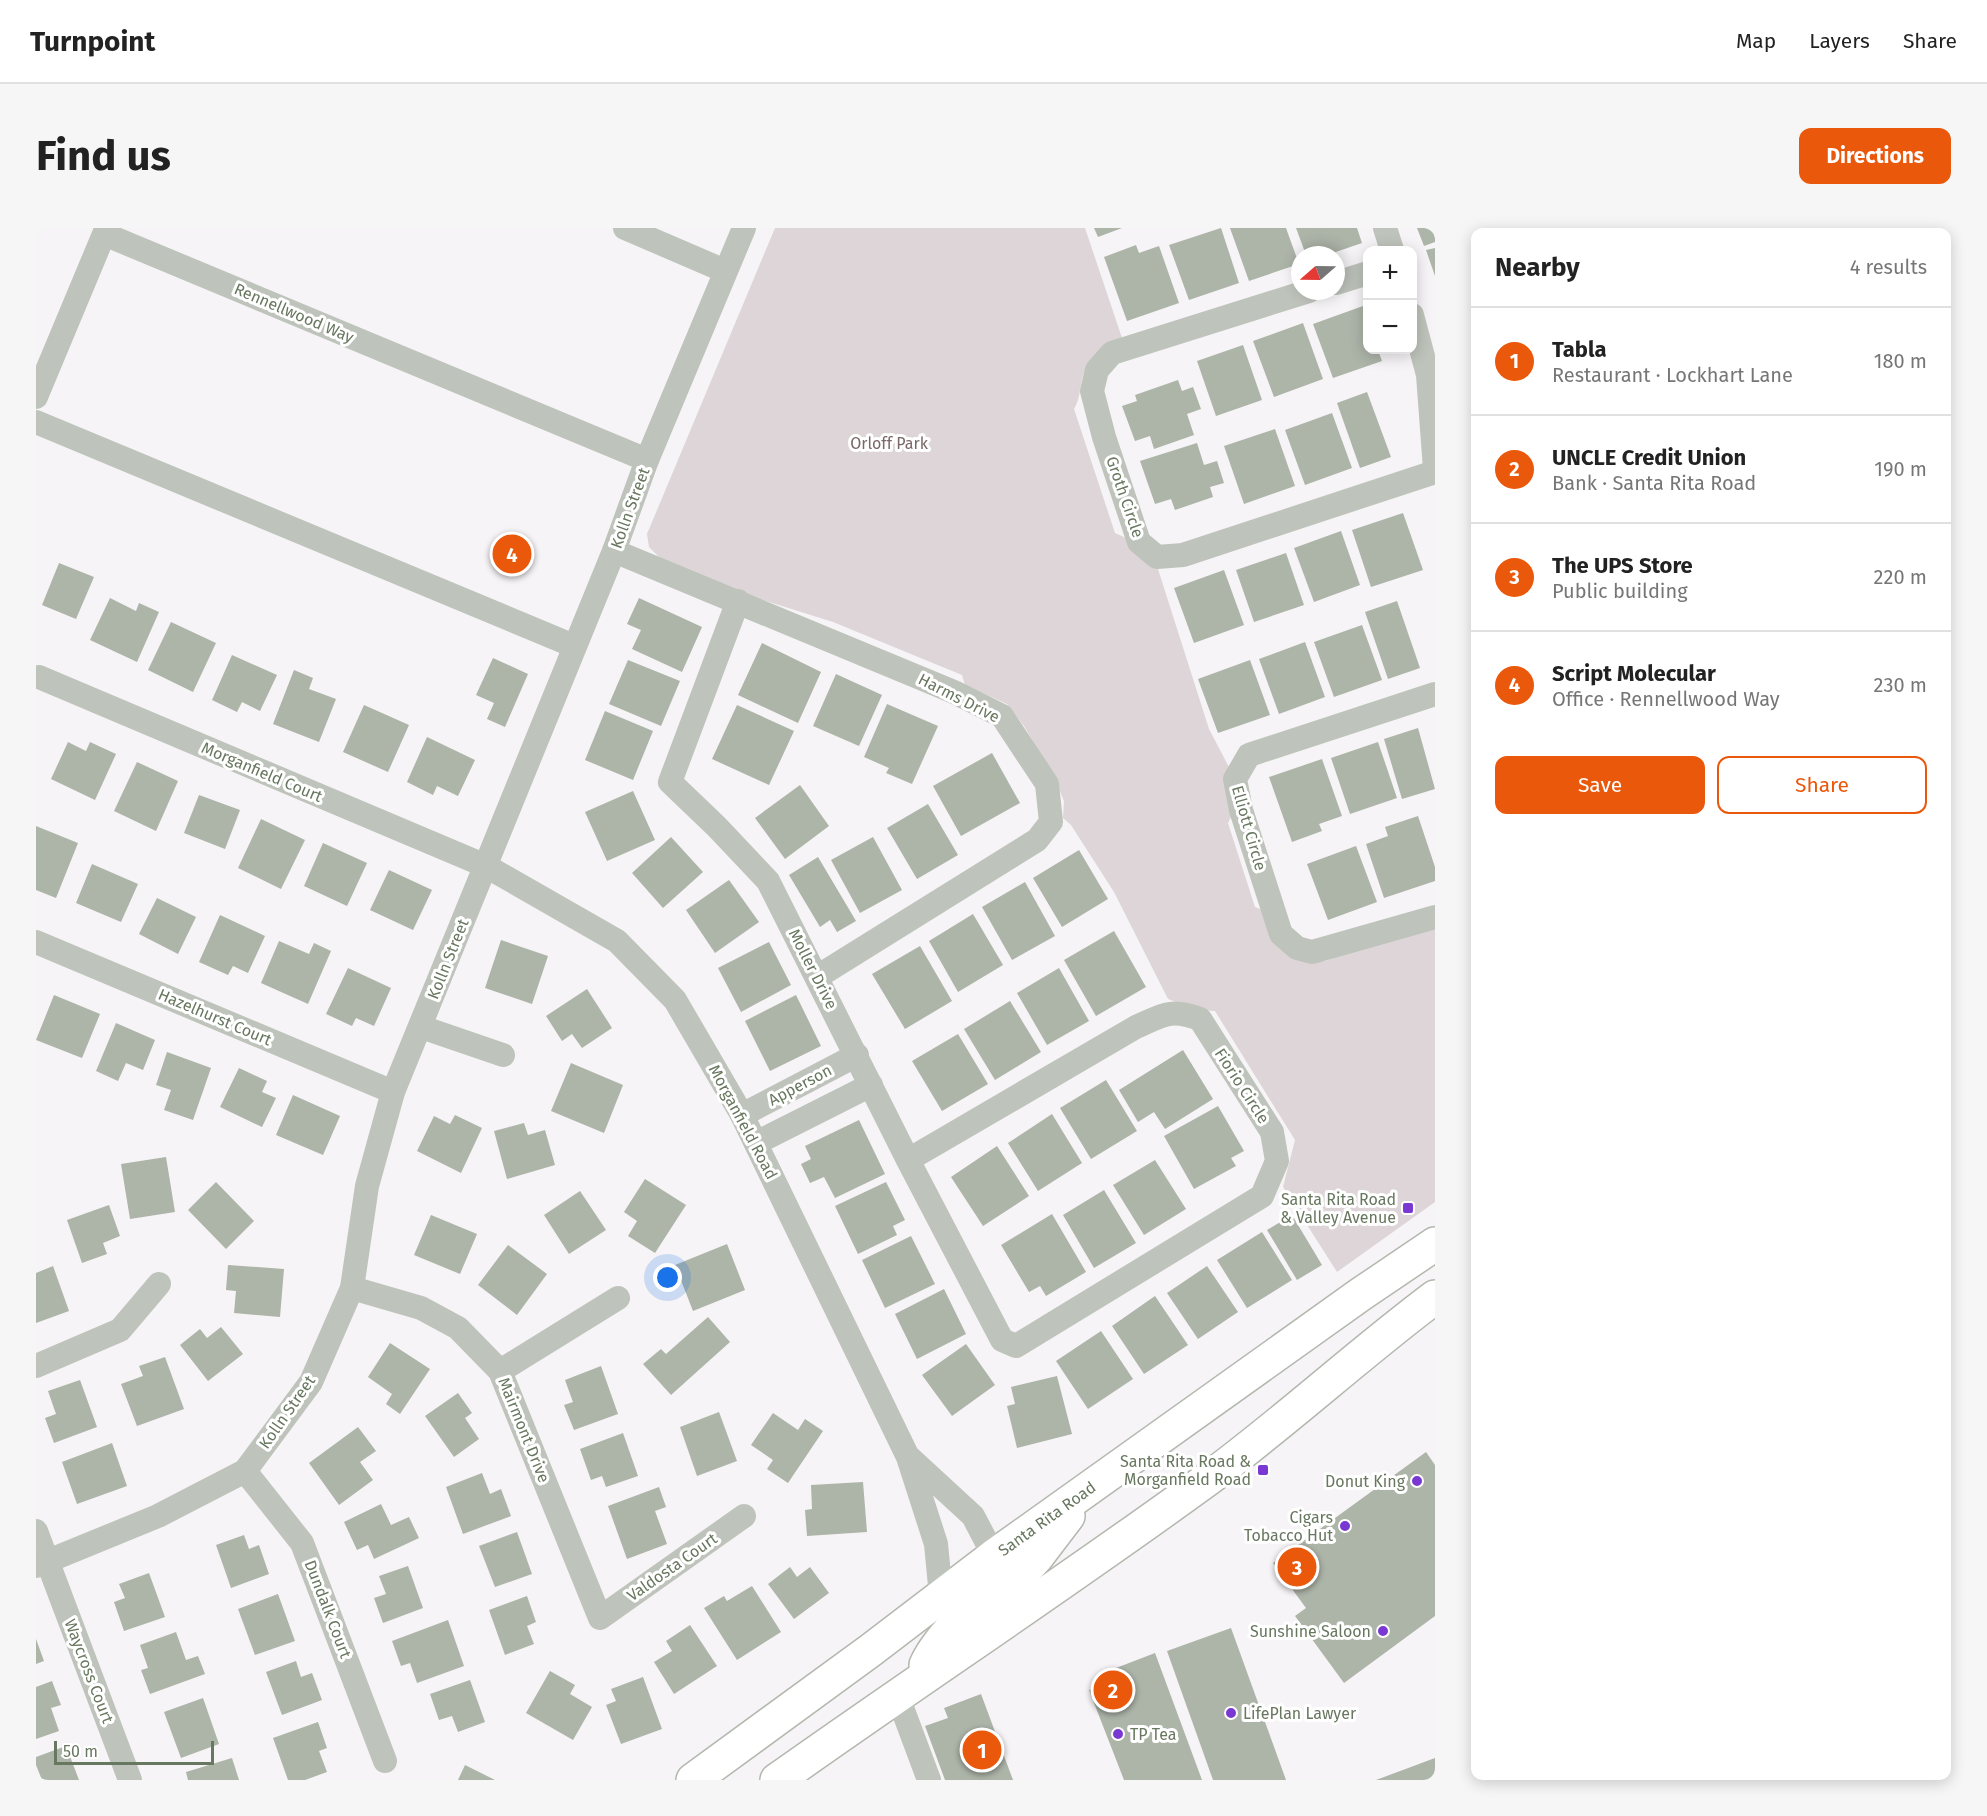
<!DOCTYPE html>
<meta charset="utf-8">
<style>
body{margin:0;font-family:"Fira Sans",sans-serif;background:#f6f6f6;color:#222}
.controls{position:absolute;right:18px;top:18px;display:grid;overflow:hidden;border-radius:12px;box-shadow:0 3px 15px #0003}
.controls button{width:54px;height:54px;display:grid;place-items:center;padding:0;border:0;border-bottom:2px solid #e0e0e0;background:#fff;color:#222;font:30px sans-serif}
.compass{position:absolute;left:1255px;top:18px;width:54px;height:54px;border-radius:50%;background:#fff;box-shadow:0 3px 15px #0003;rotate:250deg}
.scale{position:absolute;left:18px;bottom:15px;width:160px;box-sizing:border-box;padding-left:6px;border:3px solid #68775f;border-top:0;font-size:16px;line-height:21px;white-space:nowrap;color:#68775f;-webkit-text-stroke:4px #fff;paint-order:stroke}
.you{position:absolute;left:632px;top:1050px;width:21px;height:21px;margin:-15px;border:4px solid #fff;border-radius:50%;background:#1a73e8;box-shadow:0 0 0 9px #1a73e833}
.badge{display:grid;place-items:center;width:39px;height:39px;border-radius:50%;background:#ea580c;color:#fff;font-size:20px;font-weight:700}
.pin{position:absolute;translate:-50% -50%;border:3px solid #fff;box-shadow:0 2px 6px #0006}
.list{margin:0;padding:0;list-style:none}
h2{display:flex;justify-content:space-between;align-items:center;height:78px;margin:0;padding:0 24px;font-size:26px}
h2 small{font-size:20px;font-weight:400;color:#767676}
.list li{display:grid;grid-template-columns:39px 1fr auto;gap:18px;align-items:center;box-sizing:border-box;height:108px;padding:0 24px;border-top:2px solid #e0e0e0}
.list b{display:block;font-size:22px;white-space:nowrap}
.list p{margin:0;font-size:20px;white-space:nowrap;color:#767676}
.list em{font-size:20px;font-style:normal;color:#767676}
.actions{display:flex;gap:12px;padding:18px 24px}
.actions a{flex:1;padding:14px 0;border:2px solid #ea580c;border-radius:12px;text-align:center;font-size:21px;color:#ea580c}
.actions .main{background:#ea580c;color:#fff}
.map{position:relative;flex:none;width:1399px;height:1552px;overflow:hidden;border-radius:12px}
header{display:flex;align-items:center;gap:36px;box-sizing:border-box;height:84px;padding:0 30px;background:#fff;border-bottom:2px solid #e0e0e0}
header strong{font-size:28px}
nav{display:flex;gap:33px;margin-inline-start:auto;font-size:21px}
.intro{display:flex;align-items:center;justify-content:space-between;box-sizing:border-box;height:144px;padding:0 36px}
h1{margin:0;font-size:42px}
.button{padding:15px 27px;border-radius:12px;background:#ea580c;color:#fff;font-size:21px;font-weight:700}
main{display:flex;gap:36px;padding:0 36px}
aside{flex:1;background:#fff;border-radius:12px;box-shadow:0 3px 15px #0003}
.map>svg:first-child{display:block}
.green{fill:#ddd5d7}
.building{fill:#adb4a8}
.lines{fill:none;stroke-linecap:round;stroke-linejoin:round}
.primary-casing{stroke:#b3b8af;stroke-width:36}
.minor{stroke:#bec3bb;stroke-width:24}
.primary{stroke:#fff;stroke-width:33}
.poi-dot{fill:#7a38d2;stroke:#fff;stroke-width:2}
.labels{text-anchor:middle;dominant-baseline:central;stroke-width:6;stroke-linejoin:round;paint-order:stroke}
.street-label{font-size:16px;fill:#68775f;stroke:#fff}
.park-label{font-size:16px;fill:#7a6767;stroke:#fff}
.poi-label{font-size:16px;fill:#68775f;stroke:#fff;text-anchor:end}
</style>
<header>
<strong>Turnpoint</strong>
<nav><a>Map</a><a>Layers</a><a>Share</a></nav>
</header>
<div class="intro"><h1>Find us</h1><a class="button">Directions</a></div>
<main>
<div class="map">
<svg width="1399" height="1552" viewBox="0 0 1399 1552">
<rect width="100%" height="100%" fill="#f6f4f6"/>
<path class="green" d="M739,0H1049L1086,110C1074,120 1051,133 1047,148C1043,160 1045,169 1038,181L1079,305L1090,310L1122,341L1173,501L1194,541L1197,585L1192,595L1219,679L1229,683L1270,733H1289L1399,696V974L1301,1044L1247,959L1259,912L1179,783L1162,782L1132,771L1078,664L1035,597L1027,590L1028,573L1019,551L988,498L971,476L929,457L926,447L797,394L724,371L624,330L613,319L611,306Z"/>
<g class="building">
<path d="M1058,0H1086L1062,9Z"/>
<path d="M1185,0L1203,55L1153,72L1133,17Z"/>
<path d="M1194,0H1250L1263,36L1213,53Z"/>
<path d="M1260,0H1321L1326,15L1291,27H1270Z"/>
<path d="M1381,0H1399V14L1388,18Z"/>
<path d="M1100,17L1103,25L1123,18L1143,75L1091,93L1068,29Z"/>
<path d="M1399,20V48L1390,22Z"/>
<path d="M1327,78L1332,91V122H1342L1346,133L1297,150L1277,96Z"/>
<path d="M1267,95L1287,151L1238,169L1217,113Z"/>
<path d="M1207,117L1226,172L1180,188L1161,133Z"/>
<path d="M1142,152L1146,163L1157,159L1165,181L1151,186L1158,207L1118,221L1114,208L1099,213L1086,178L1101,173L1099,167Z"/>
<path d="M1331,164L1355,229L1324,240L1301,175Z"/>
<path d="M1296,185L1316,240L1269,257L1249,202Z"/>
<path d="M1239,201L1259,258L1208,276L1188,218Z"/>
<path d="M1161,215L1168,237L1181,233L1188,255L1174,259L1177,269L1139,282L1135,271L1119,276L1104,233Z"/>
<path d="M1367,285L1387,342L1335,359L1316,302Z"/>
<path d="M1305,303L1324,357L1278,374L1258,320Z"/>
<path d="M1250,325L1268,377L1218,394L1200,342Z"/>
<path d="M23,335L58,349L40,391L6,377Z"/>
<path d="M1188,342L1208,397L1158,415L1138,360Z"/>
<path d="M74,370L100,383L103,375L123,384L101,434L54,412Z"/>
<path d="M603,370L666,399L646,444L596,421L605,402L591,396Z"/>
<path d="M1361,373L1384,440L1352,451L1329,384Z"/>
<path d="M135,394L180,415L157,464L112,442Z"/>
<path d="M1326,397L1346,452L1298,469L1278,414Z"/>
<path d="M1269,414L1289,469L1243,486L1223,431Z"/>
<path d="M726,415L785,444L762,495L702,467Z"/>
<path d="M196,427L241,447L224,483L206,474L201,484L176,472Z"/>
<path d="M457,430L492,446L469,499L451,491L458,475L440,467Z"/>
<path d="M592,432L644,453L625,498L573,476Z"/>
<path d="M1214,432L1234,487L1182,505L1162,451Z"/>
<path d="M258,442L277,450L273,461L300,471L283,514L237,496Z"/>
<path d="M800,446L846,467L823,518L777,498Z"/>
<path d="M851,476L902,498L876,556L850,545L853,540L828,529Z"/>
<path d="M328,477L373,497L352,544L307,524Z"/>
<path d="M701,477L758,503L733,557L676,531Z"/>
<path d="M569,483L617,503L597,552L549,532Z"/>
<path d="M1382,500L1399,561L1366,571L1348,511Z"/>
<path d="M391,509L439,532L422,568L401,558L397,567L371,554Z"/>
<path d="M32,514L50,523L54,514L80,526L59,572L15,551Z"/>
<path d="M1342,514L1361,570L1314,586L1295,530Z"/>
<path d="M956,525L984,575L925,608L897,558Z"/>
<path d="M1286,531L1306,588L1283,596L1286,603L1256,614L1233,549Z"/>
<path d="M101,534L142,553L120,603L78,583Z"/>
<path d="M764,557L793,598L749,631L719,590Z"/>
<path d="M597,563L619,612L571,633L549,584Z"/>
<path d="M163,567L204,582L189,621L148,605Z"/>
<path d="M892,576L922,627L881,651L851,600Z"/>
<path d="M1382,588L1399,639V653L1348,670L1330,616L1352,608L1349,599Z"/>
<path d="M225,591L269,612L245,661L202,640Z"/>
<path d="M0,598L42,615L20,670L0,662Z"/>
<path d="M635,609L667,644L627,680L596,645Z"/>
<path d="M837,609L866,662L824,685L795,632Z"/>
<path d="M287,615L331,635L311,678L268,658Z"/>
<path d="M1320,618L1341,674L1292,692L1271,636Z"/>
<path d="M1043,622L1072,671L1026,699L997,650Z"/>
<path d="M782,629L820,693L801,704L794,692L784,699L753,647Z"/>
<path d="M56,636L102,656L85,694L40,675Z"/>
<path d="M353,642L396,662L377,702L334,682Z"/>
<path d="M693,652L723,694L679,725L650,682Z"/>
<path d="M989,654L1019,708L976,732L946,679Z"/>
<path d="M121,670L160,689L142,726L103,706Z"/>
<path d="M937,686L967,737L922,764L893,713Z"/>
<path d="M184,687L229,708L212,745L197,738L192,747L163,734Z"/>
<path d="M1078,703L1110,759L1060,788L1028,732Z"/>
<path d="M465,712L512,728L496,776L449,760Z"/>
<path d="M243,713L273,726L278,715L295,723L272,776L225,755Z"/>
<path d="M733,714L755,757L705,784L682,740Z"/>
<path d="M884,718L916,773L869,801L836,746Z"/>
<path d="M312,740L355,760L338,798L320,790L316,798L290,786Z"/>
<path d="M1023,740L1053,793L1011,817L981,765Z"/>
<path d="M551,761L576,800L546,820L536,806L526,813L510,788Z"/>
<path d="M18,767L64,786L46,830L0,812Z"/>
<path d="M760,767L785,818L734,843L709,793Z"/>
<path d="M974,773L1005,824L959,852L928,801Z"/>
<path d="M80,795L119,812L107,842L90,835L82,853L60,843Z"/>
<path d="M922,806L952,856L906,883L876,833Z"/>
<path d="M1147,822L1177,871L1129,901L1118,884L1102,894L1083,862Z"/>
<path d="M131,824L175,840L157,892L128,882L135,862L120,857Z"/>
<path d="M535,835L587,857L568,905L515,883Z"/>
<path d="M203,840L231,853L226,864L240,870L226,899L184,879Z"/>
<path d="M1070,852L1101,903L1055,931L1024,880Z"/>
<path d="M257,867L304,888L287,927L240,907Z"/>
<path d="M1182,878L1208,923L1195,930L1200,938L1158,961L1128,908Z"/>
<path d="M1016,886L1046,935L1002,963L972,915Z"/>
<path d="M419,887L446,900L425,945L381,923L398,888L414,896Z"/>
<path d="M823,892L849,946L799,970L788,949L774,955L765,936L775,931L769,918Z"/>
<path d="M488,895L492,907L509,902L519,937L471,951L458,903Z"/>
<path d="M961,918L993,968L947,998L915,949Z"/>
<path d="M130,929L139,984L94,991L85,936Z"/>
<path d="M1119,932L1150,981L1108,1007L1077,957Z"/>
<path d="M609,951L650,977L619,1025L592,1008L601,993L588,984Z"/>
<path d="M180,954L218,993L190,1021L152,982Z"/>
<path d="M850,954L869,992L857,998L861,1007L822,1026L799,978Z"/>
<path d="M1068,962L1100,1015L1058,1040L1027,987Z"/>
<path d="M544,963L570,1002L533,1026L508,987Z"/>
<path d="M73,977L84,1008L67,1015L71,1026L46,1035L31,992Z"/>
<path d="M1016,986L1050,1044L1010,1068L1004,1058L993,1064L965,1017Z"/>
<path d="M395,987L441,1006L424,1046L378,1027Z"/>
<path d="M1256,987L1286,1037L1261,1052L1231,1002Z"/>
<path d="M1226,1004L1256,1052L1211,1080L1181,1032Z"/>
<path d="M875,1008L899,1056L849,1080L826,1032Z"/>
<path d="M691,1016L709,1062L657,1083L639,1037Z"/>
<path d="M472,1017L511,1046L481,1087L442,1057Z"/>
<path d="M192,1037L248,1041L244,1089L198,1085L200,1063L190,1062Z"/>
<path d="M17,1038L33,1083L0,1095V1045Z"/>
<path d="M1171,1038L1202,1084L1162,1111L1131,1065Z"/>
<path d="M908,1061L930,1106L881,1131L859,1086Z"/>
<path d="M1119,1068L1152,1117L1108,1146L1076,1098Z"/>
<path d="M672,1089L694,1114L635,1167L607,1136L625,1121L630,1126Z"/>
<path d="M185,1099L207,1126L172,1153L144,1117L164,1101L171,1110Z"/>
<path d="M1065,1103L1097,1151L1052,1181L1020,1133Z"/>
<path d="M354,1115L394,1141L364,1186L350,1176L356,1166L332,1149Z"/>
<path d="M930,1116L959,1157L916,1188L886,1147Z"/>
<path d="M129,1129L148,1181L101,1198L85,1156L107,1148L103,1138Z"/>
<path d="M565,1138L582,1186L538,1202L528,1177L537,1174L529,1152Z"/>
<path d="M1021,1148L1036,1206L981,1220L971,1178L979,1176L975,1159Z"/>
<path d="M44,1152L61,1199L18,1215L9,1190L20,1186L12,1163Z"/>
<path d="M422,1165L436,1185L429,1190L443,1211L418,1229L389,1188Z"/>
<path d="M683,1184L701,1233L661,1248L644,1199Z"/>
<path d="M737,1185L762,1202L769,1191L787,1203L752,1255L731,1241L737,1232L715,1217Z"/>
<path d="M322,1199L340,1223L324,1234L337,1252L303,1277L273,1235Z"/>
<path d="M587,1205L602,1248L570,1259L566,1248L555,1252L544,1221Z"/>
<path d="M76,1215L91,1258L41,1276L26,1234Z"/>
<path d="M1390,1224L1399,1237V1388L1308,1455L1259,1388L1270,1380L1237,1335Z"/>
<path d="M446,1245L454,1266L465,1261L475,1288L427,1306L410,1259Z"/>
<path d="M827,1254L831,1304L771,1308L769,1282L776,1281L775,1257Z"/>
<path d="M623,1259L630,1279L619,1283L631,1316L591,1331L572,1278Z"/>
<path d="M345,1276L355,1297L373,1289L383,1310L338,1331L332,1317L321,1322L308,1294Z"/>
<path d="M481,1304L496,1346L459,1359L443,1318Z"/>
<path d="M208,1307L213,1321L223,1317L233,1346L195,1360L180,1317Z"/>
<path d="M372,1338L387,1380L347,1395L338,1370L350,1366L343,1348Z"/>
<path d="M754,1339L761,1349L774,1339L793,1365L758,1391L732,1356Z"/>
<path d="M113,1345L129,1389L88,1403L78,1374L89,1370L83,1356Z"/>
<path d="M716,1358L745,1404L701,1432L668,1380L688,1368L691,1373Z"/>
<path d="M242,1366L259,1413L219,1427L202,1381Z"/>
<path d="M491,1368L500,1394L491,1398L498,1416L469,1427L453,1382Z"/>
<path d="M412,1392L428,1438L381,1455L374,1435L365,1438L356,1413Z"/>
<path d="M654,1397L681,1438L638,1466L618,1434L636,1423L630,1413Z"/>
<path d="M1195,1400L1250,1552H1177L1131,1423Z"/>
<path d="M140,1404L150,1432L162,1428L169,1446L114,1466L105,1442L112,1440L104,1417Z"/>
<path d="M0,1411L8,1433L0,1436Z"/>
<path d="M1119,1425L1166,1552H1088L1053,1462L1084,1450L1080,1440Z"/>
<path d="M260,1433L265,1449L276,1445L286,1472L246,1487L230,1444Z"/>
<path d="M514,1443L539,1457L534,1466L556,1479L537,1512L490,1485Z"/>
<path d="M607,1449L626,1501L585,1516L570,1477L580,1473L575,1461Z"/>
<path d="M434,1452L449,1494L422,1504L416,1488L403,1492L394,1466Z"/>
<path d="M16,1453L25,1477L15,1480L23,1503L0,1511V1459Z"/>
<path d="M945,1466L977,1552H909L889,1498L912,1490L908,1480Z"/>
<path d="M167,1470L183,1516L145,1530L128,1484Z"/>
<path d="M282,1494L291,1520L283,1523L291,1544L269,1552H252L237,1510Z"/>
<path d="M30,1518L43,1552H6L0,1537V1529Z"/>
<path d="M196,1530L203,1552H152L150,1544Z"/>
<path d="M1399,1530V1552H1340Z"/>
<path d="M429,1537L459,1552H422Z"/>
</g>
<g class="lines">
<defs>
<g id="primary">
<path d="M956,1402L972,1360L1000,1330L1032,1288"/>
<path d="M890,1437C901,1412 928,1390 943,1365C950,1354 953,1341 957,1329"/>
<path id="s1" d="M657,1552L835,1422L958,1328L1325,1066L1399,1016"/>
<path d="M741,1552C882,1452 1026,1357 1165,1256C1246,1197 1319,1129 1399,1069"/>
</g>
</defs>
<use href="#primary" class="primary-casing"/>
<g class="minor">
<path d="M589,0L689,43"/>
<path d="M1349,0L1356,22"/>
<path d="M1300,55L1332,45"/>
<path d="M1273,63L1076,125L1061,142L1056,163L1068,209L1103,314L1121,329L1147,327L1399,244"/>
<path d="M1376,87L1392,147L1399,241"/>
<path d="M0,169L68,6L611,232"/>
<path d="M0,194L538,418"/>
<path d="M578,323L918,464L966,488L1011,556L1015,594L1001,612L781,749"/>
<path d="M702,373L634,554L681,599L732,653L872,932L966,1112L980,1118L1226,968L1241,933L1236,904L1164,791C1134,780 1127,787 1100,799L872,932"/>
<path d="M3,449L450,638L581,713L639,772L706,887L872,1229L900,1316L905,1368"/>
<path d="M1399,466L1213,527L1199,551L1205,582L1245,706L1261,720L1276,724L1399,689"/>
<path d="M0,714L357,864"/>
<path d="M385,799L467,827"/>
<path d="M706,887L821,827"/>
<path d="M720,915L835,857"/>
<path d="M316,1060L385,1080L422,1100L464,1143L564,1390L708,1288"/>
<path d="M0,1138L84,1102L123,1056"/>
<path d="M464,1143L582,1070"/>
<path d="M874,1230L937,1288L958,1328"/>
<path d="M209,1243L266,1315L349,1533"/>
<path d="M0,1303L94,1552"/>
<path d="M0,1338L122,1288L209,1243L275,1154L316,1060L331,958L357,864L578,323L611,232L708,0"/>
<path d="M862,1469L893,1552"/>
</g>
<use href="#primary" class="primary"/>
</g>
<g class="poi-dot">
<rect x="1366" y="974" width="12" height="12" rx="3"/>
<rect x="1221" y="1236" width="12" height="12" rx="3"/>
<circle cx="1381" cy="1253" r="6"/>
<circle cx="1309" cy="1298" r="6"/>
<circle cx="1347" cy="1403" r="6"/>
<circle cx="1195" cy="1485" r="6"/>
<circle cx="1082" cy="1506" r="6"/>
</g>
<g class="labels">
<g class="street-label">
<text transform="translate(258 85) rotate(23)">Rennellwood Way</text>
<text transform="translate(1089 269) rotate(71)">Groth Circle</text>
<text transform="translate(594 280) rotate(-70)">Kolln Street</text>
<text transform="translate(923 470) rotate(27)">Harms Drive</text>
<text transform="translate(226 544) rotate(23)">Morganfield Court</text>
<text transform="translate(1213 600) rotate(74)">Elliott Circle</text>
<text transform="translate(412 731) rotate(-68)">Kolln Street</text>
<text transform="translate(777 741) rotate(63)">Moller Drive</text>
<text transform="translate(179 789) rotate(23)">Hazelhurst Court</text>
<text transform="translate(764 857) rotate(-28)">Apperson</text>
<text transform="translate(1206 858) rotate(57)">Fiorio Circle</text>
<text transform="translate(707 894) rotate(62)">Morganfield Road</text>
<text transform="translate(251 1184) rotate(-55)">Kolln Street</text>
<text transform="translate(488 1202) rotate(68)">Mairmont Drive</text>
<text stroke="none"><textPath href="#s1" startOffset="440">Santa Rita Road</textPath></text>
<text transform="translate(636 1339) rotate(-35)">Valdosta Court</text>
<text transform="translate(292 1381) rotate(69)">Dundalk Court</text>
<text transform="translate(53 1443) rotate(69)">Waycross Court</text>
</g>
<g class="park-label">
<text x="853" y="215">Orloff Park</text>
</g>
<g class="poi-label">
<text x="1360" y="971">Santa Rita Road<tspan x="1360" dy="18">&amp; Valley Avenue</tspan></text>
<text x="1215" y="1233">Santa Rita Road &amp;<tspan x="1215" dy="18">Morganfield Road</tspan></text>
<text x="1369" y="1253">Donut King</text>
<text x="1297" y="1289">Cigars<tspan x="1297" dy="18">Tobacco Hut</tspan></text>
<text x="1335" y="1403">Sunshine Saloon</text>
<text x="1207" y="1485" text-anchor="start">LifePlan Lawyer</text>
<text x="1094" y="1506" text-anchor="start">TP Tea</text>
</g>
</g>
</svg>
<div class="controls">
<button>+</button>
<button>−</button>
</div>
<svg class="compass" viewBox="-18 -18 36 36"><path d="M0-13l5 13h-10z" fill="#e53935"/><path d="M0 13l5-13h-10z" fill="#767676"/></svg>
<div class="scale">50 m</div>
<div class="you"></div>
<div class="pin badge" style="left:946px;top:1522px">1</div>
<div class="pin badge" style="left:1077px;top:1462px">2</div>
<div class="pin badge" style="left:1261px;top:1339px">3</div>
<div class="pin badge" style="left:476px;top:326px">4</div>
</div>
<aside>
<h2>Nearby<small>4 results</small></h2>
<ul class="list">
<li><span class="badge">1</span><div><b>Tabla</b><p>Restaurant · Lockhart Lane</p></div><em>180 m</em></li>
<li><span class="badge">2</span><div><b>UNCLE Credit Union</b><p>Bank · Santa Rita Road</p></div><em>190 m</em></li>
<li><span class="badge">3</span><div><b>The UPS Store</b><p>Public building</p></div><em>220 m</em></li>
<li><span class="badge">4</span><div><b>Script Molecular</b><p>Office · Rennellwood Way</p></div><em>230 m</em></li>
</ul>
<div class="actions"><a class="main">Save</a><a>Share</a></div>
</aside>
</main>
